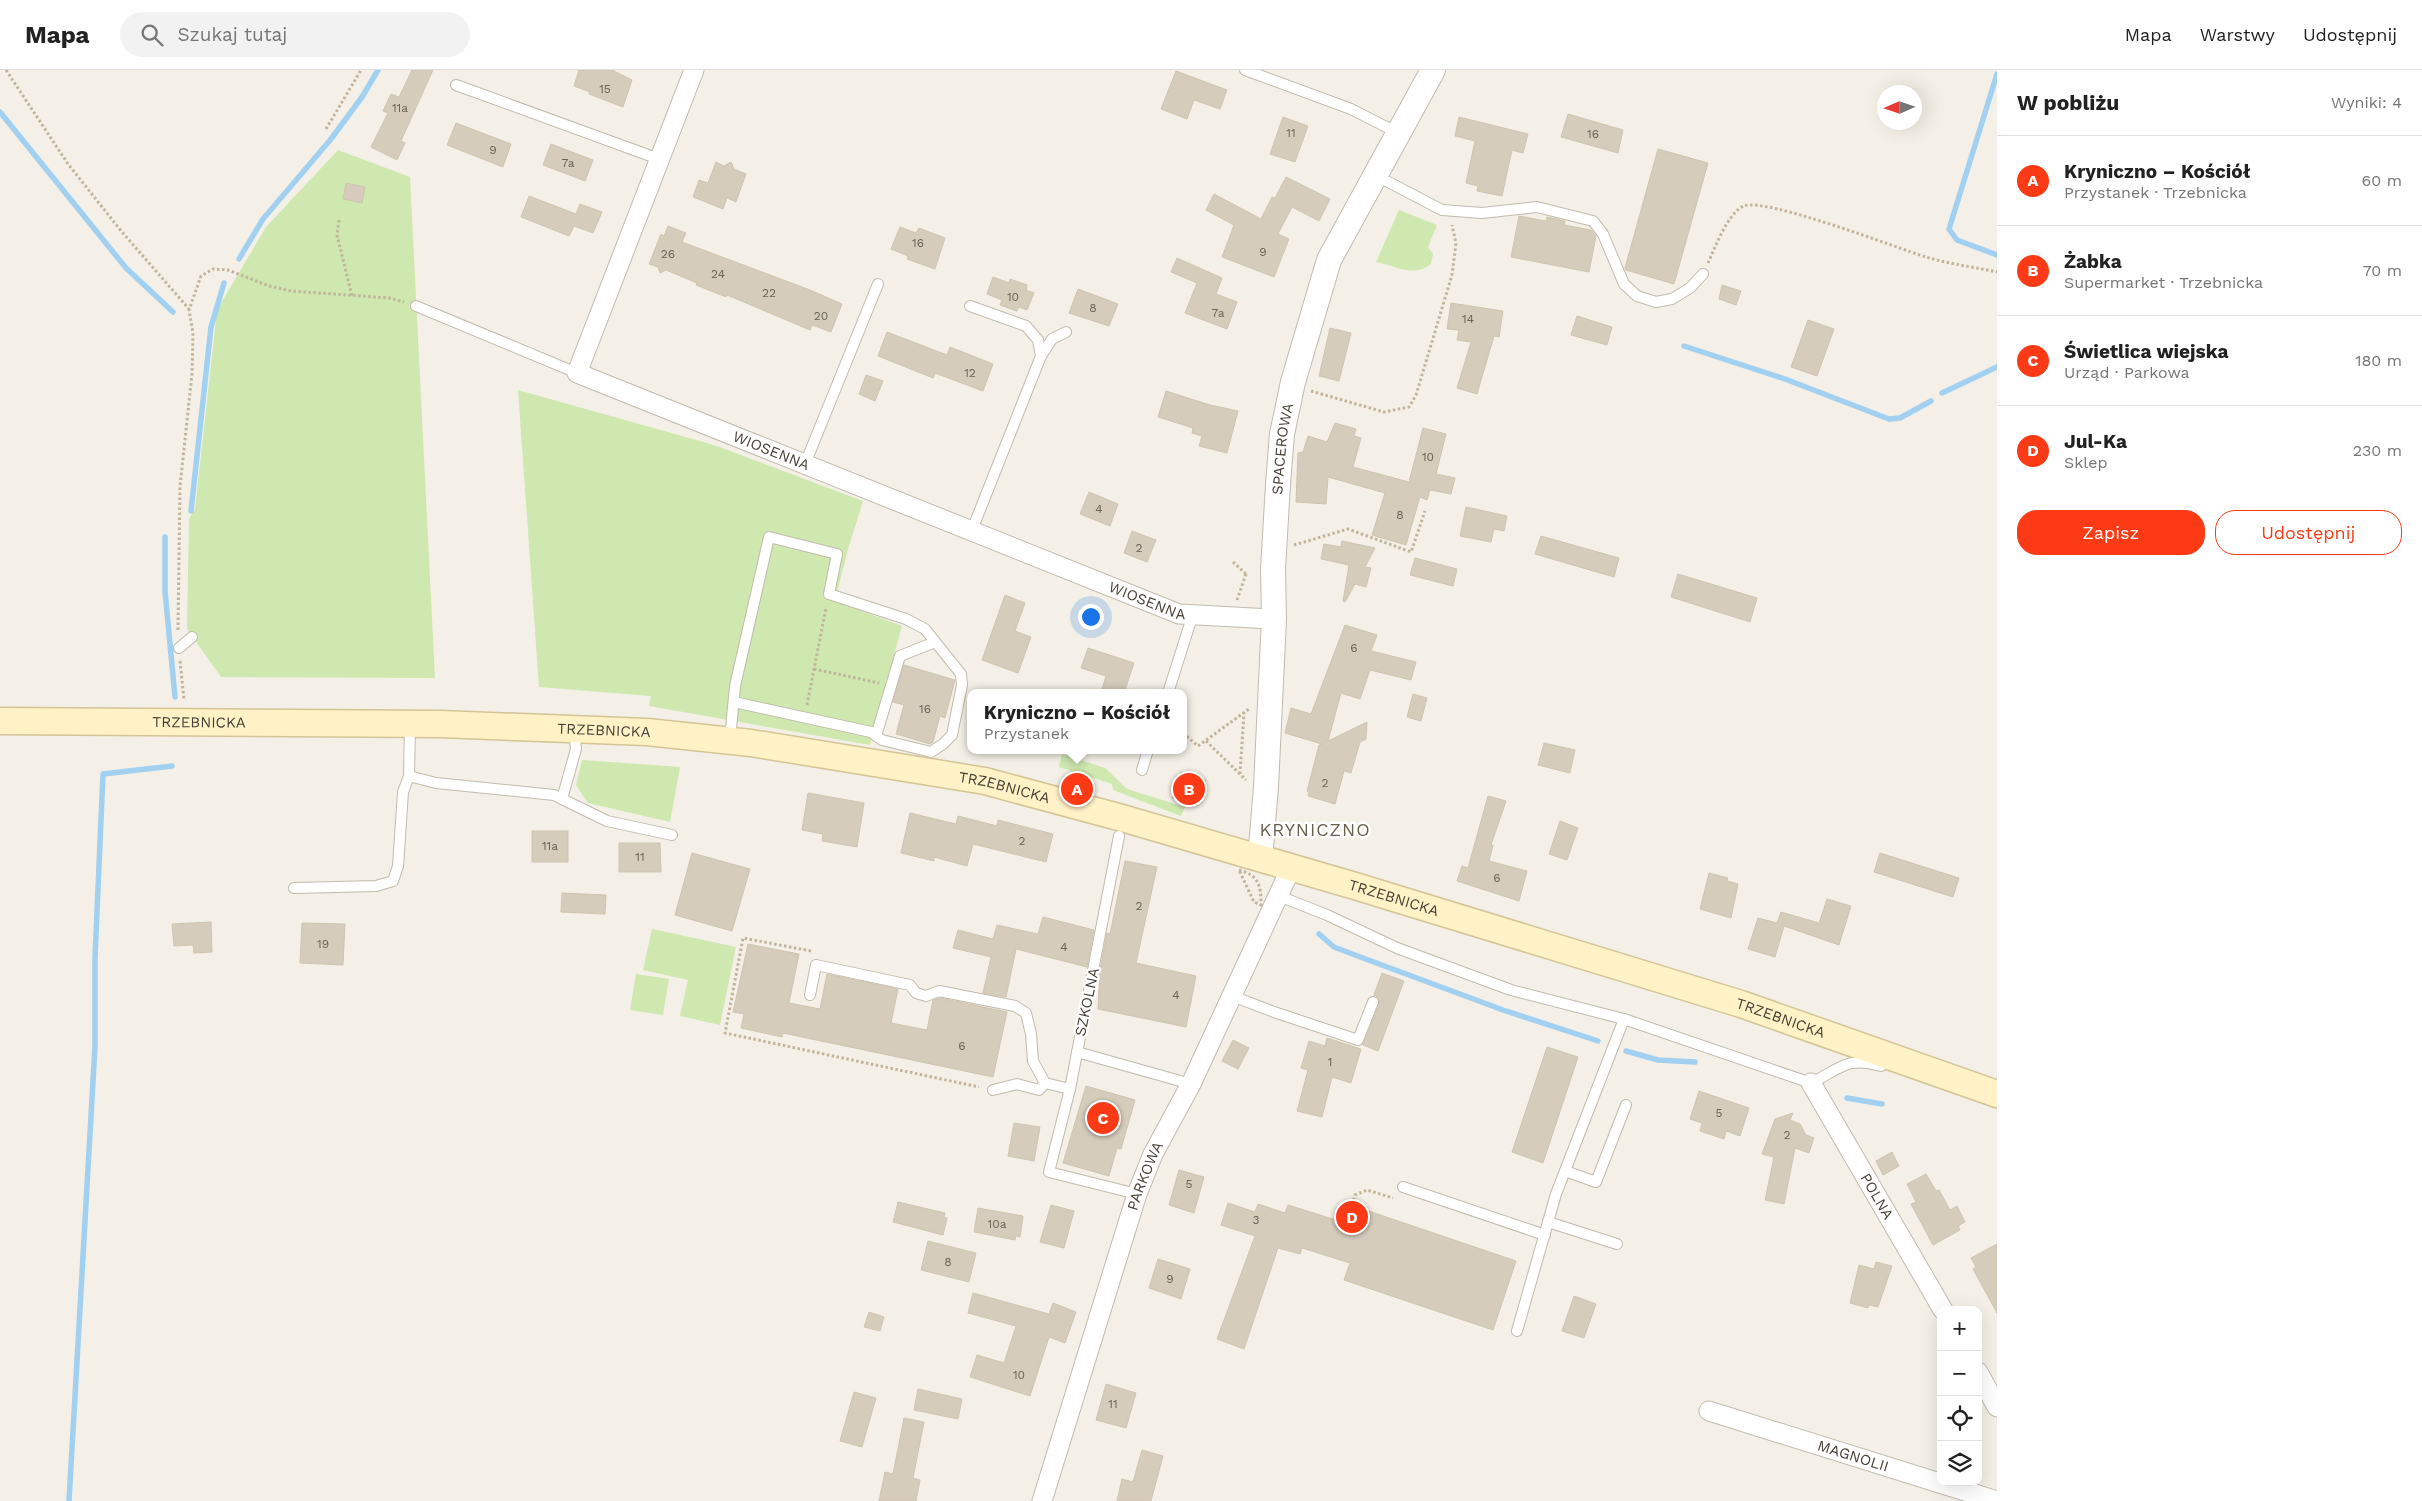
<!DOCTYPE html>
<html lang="pl">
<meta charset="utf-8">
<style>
body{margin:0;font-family:"Work Sans",sans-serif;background:#f2f2f2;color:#222}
.controls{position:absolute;right:15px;bottom:15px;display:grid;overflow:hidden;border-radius:10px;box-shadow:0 5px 20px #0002}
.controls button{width:45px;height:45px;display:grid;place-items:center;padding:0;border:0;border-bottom:1px solid #e0e0e0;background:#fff;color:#222;font:25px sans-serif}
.compass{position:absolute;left:1877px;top:15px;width:45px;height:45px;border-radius:50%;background:#fff;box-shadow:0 5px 20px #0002;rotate:267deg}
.you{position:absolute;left:1090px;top:546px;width:18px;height:18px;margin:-12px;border:4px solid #fff;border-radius:50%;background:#1a73e8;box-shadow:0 0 0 8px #1a73e833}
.badge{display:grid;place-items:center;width:32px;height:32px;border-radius:50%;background:#fc3a15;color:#fff;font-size:16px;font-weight:700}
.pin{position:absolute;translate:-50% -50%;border:2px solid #fff;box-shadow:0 1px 5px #0006}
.popup{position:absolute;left:967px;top:619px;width:220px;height:65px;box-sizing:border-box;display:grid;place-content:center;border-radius:10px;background:#fff;filter:drop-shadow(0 1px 4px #0005);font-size:16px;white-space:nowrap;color:#767676}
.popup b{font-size:19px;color:#222}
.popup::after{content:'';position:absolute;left:50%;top:100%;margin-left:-10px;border:10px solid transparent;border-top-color:#fff}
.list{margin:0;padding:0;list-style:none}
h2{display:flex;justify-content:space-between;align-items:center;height:65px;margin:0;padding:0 20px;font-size:21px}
h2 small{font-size:16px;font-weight:400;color:#767676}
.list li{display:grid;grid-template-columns:32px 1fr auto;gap:15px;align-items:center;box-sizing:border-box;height:90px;padding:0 20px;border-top:1px solid #e0e0e0}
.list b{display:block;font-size:19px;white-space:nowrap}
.list p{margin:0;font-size:16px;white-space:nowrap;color:#767676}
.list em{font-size:16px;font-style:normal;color:#767676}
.actions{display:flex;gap:10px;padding:15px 20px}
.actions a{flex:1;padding:11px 0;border:1px solid #fc3a15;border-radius:20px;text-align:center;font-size:18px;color:#fc3a15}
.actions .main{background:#fc3a15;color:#fff}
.icon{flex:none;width:28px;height:28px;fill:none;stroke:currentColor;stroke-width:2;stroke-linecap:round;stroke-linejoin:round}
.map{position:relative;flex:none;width:1997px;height:1431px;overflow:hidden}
header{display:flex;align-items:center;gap:30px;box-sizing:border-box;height:70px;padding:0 25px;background:#fff;border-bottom:1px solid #e0e0e0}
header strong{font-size:24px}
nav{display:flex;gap:28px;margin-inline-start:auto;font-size:18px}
.search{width:350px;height:45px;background:#f2f2f2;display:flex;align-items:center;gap:12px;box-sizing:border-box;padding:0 18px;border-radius:28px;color:#767676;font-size:19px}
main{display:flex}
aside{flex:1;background:#fff}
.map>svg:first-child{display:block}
.green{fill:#cee8af}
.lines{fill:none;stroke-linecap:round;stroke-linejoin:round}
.stream{stroke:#a2d0f1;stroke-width:5.5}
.building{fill:#d5ccbc;stroke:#d0c4af}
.service-casing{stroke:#c2bbac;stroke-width:12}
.minor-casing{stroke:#c2bbac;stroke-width:21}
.tertiary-casing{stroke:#c2bbac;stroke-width:26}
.secondary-casing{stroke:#d4c496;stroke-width:29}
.path{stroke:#c1b49a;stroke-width:3;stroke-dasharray:2.5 2.5;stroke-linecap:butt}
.service{stroke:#fff;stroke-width:10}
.minor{stroke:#fff;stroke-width:19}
.tertiary{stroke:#fff;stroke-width:24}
.secondary{stroke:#fff2c6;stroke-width:26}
.labels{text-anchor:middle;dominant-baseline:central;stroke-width:5;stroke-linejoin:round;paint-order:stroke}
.number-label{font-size:12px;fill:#6a6358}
.street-label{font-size:15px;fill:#474036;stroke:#fff}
.quarter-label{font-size:18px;letter-spacing:1px;fill:#6a5e4d;stroke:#fff}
</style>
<header>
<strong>Mapa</strong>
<div class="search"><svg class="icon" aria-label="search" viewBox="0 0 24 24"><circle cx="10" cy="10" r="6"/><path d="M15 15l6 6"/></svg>Szukaj tutaj</div>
<nav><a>Mapa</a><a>Warstwy</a><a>Udostępnij</a></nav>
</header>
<main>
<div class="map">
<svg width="1997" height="1431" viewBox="0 0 1997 1431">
<rect width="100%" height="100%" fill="#f4f0e7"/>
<g class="green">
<path d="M338,80L410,107L435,608L221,607L187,559L189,449L195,439L217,240L266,157Z"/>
<path d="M1399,140L1437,155L1428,177L1433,184L1431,194C1412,208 1397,196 1376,192Z"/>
<path d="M518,320L714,375L863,431L848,479L835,531L902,556L870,675L649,636L651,626L539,617Z"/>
<path d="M1062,684L1105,698L1127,719L1185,737L1181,746L1113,720L1112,714L1059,697Z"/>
<path d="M582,690L680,697L670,752L588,733L576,715Z"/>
<path d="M652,859L736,877L720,955L680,946L688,910L643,900Z"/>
<path d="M636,904L669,909L663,945L630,940Z"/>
</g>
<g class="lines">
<g class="stream">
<path d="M1997,4L1949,159L1957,170L1997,185"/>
<path d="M0,42L126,198L173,242"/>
<path d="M239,189L263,149L331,69L362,27L378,0"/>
<path d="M1684,276L1785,309L1889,349L1900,348L1931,331"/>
<path d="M1942,323L1997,297"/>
<path d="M191,441L211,257L224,213"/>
<path d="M165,467V521L175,627"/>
<path d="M1319,864L1334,877L1363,888L1503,940L1598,971"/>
<path d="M1626,981L1658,990L1695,992"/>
<path d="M1847,1028L1882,1034"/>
<path d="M69,1431L95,976V887L103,704L172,696"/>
</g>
</g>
<g class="building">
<path d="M412,0H433L401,71L405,73L397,90L371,77L388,43L383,41L391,24L399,27Z"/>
<path d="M579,0H612L632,10L623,37L589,24L590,22L574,16Z"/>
<path d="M1176,1L1227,20L1220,39L1194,30L1187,49L1161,39Z"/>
<path d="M1568,44L1623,60L1618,83L1561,67Z"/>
<path d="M1283,47L1308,56L1295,92L1270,84Z"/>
<path d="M1459,47L1528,64L1523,83L1512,80L1502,126L1477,121L1478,116L1466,113L1475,71L1455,66Z"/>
<path d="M456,53L511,74L503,97L447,75Z"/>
<path d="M551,74L593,90L585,111L543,95Z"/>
<path d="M1658,79L1708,93L1674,214L1626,200L1625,198Z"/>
<path d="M716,92L724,96L731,92L734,99L746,104L736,132L727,128L723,139L693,127L699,110L708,113Z"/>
<path d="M1286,107L1330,129L1319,151L1292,137L1278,164L1289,169L1274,207L1222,187L1234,155L1206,140L1214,124L1261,149L1272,127L1275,128Z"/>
<path d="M346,113L365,117L362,133L343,129Z"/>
<path d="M529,126L576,144L580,134L602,142L593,163L574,156L569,166L521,147Z"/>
<path d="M1519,146L1546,151L1547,147L1565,151L1564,155L1591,160L1596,166L1589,202L1511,187Z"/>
<path d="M668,156L686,163L682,172L810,220L842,234L831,262L812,255L810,260L727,225L726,227L696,215L697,213L666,200L660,203L658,197L649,194L661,164L664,166Z"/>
<path d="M900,157L916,163L919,158L945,168L935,199L907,189L908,186L891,179Z"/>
<path d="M1177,188L1222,208L1216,224L1237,232L1227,259L1185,243L1197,213L1171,202Z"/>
<path d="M993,207L1009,213L1010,209L1027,215L1026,220L1034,223L1027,240L1019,237L1017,241L1000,235L1002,230L987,224Z"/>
<path d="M1722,215L1741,221L1736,235L1719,229Z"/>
<path d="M1078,219L1118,234L1109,256L1069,243Z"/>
<path d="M1451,233L1503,241L1499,267L1494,266L1477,324L1457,318L1471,272L1457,270L1459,260L1447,259Z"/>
<path d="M1577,246L1612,257L1607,275L1571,265Z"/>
<path d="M1808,250L1834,259L1817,306L1791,297Z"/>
<path d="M1330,258L1351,263L1339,311L1319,306Z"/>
<path d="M887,262L947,285L950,277L993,294L983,321L935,303L933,308L878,286Z"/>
<path d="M866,305L883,311L875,331L859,324Z"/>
<path d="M1166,321L1210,335L1238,341L1227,383L1199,376L1202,366L1192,363L1193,358L1158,347Z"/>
<path d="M1335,353L1356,359L1354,366L1361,368L1353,397L1409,412L1423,358L1446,364L1436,404L1455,408L1451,424L1430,420L1427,430L1420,427L1406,475L1372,465L1385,423L1328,407L1326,434L1296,432L1298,383L1303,382L1308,366L1327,372Z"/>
<path d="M1089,422L1118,434L1110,456L1080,444Z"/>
<path d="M1466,437L1507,446L1504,461L1494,459L1491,472L1460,466Z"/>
<path d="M1132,461L1156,470L1147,492L1124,483Z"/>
<path d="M1541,466L1619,488L1614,507L1535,484Z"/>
<path d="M1342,471L1375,478L1365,497L1371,498L1366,517L1355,514L1345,532L1343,531L1349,495L1321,489L1324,474L1341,477Z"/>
<path d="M1415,488L1457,499L1453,516L1410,505Z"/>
<path d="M1678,504L1757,528L1750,552L1671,527Z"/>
<path d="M1005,525L1025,533L1015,561L1031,567L1018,603L982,590Z"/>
<path d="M1345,555L1377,565L1371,581L1416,592L1411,610L1370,600L1360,629L1341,623L1328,671L1367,652L1366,669L1360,672L1351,703L1344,701L1335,734L1308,726L1309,722L1307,721L1319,675L1322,674L1285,663L1291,638L1311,644Z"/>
<path d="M1088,578L1134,593L1124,623H1101L1106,606L1081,598Z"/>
<path d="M904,595L955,610L945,648L940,646L933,672L930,674L896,664L904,635L893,632Z"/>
<path d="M1413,624L1427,628L1421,651L1407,647Z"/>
<path d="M1544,673L1575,680L1570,703L1538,695Z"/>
<path d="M1181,702L1206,710L1197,736L1172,728Z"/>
<path d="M808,723L864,733L857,777L822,771L823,764L802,760Z"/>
<path d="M1488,726L1506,731L1491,775H1493L1489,791L1527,801L1519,831L1457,811L1462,796L1468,798Z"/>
<path d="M910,743L956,754L958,746L997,756L998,750L1053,764L1046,792L973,774L967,796L934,787V791L901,783Z"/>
<path d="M1560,751L1578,758L1567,790L1549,784Z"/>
<rect x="532" y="761" width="36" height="31"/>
<path d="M619,773H660L661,802H619Z"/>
<path d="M692,783L750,799L732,861L675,845Z"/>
<path d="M1880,783L1959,808L1953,827L1874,802Z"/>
<path d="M1125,791L1157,797L1136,893L1196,906L1186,957L1098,939L1100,900L1107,863L1110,864Z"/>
<path d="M1709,803L1728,808L1727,811L1738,814L1731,848L1700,839Z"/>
<path d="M562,823L606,825L605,844L561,842Z"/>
<path d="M1827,829L1851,836L1839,875L1784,856L1775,887L1748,879L1758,848L1777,853L1781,842L1819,853Z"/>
<path d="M1043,847L1094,860L1087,897L1016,879L1006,927L983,923L991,887L953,878L958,860L993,869L997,855L1038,864Z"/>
<path d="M211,852L212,882L194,883L193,875L174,876L172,854Z"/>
<path d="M302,853L345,854L343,895L300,893Z"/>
<path d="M748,874L799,884L789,933L820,939L827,904L898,919L891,953L927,960L933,930L940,928L1007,942L993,1007L783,963L782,967L741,958L744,944L733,942Z"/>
<path d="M1382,903L1404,911L1378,981L1363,975L1379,935V928L1374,925Z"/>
<path d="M1327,968L1361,979L1351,1013L1332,1007L1322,1047L1297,1041L1308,1000L1301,998L1309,971L1325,976Z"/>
<path d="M1233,970L1249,978L1238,999L1222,991Z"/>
<path d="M1547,977L1578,987L1543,1093L1512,1082Z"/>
<path d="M1086,1016L1135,1030L1121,1079L1117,1078L1109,1106L1063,1093Z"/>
<path d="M1699,1021L1749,1038L1740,1066L1726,1061L1724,1069L1700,1061L1702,1053L1690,1049Z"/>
<path d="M1793,1043L1790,1050L1800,1054L1806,1065L1814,1068L1809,1083L1795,1078L1784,1134L1765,1130L1774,1087L1762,1084L1775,1049Z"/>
<path d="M1014,1053L1040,1057L1034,1091L1008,1086Z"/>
<path d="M1892,1082L1899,1096L1883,1105L1876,1091Z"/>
<path d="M1179,1100L1204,1107L1194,1143L1169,1135Z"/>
<path d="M1926,1104L1936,1121L1939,1120L1950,1140L1957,1136L1965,1152L1958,1156L1960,1160L1933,1175L1911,1134L1916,1132L1907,1114Z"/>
<path d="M898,1132L945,1143L944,1147L947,1148L943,1165L893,1152Z"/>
<path d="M1228,1133L1255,1142L1258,1134L1285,1143L1288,1135L1339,1151L1345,1133L1516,1191L1493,1260L1344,1210L1350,1193L1302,1178L1300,1184L1278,1178L1244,1279L1217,1269L1255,1166L1221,1155Z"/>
<path d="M1051,1135L1074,1141L1064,1178L1040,1172Z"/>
<path d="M978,1138L1023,1146L1020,1167L1016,1166L1015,1170L974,1162Z"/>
<path d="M928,1171L976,1183L969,1212L921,1200Z"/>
<path d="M1997,1174V1243L1973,1199L1976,1197L1971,1188Z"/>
<path d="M1158,1189L1190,1199L1181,1229L1149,1218Z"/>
<path d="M1876,1192L1892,1196L1878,1237L1869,1235L1868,1238L1850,1233L1859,1195L1874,1199Z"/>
<path d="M973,1223L1049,1244L1053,1233L1076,1242L1065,1273L1049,1267L1030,1326L970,1307L977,1285L1004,1293L1016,1256L968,1243Z"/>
<path d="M1574,1226L1596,1234L1584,1268L1562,1261Z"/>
<path d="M869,1242L884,1247L880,1261L864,1257Z"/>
<path d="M1106,1314L1136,1323L1126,1358L1096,1350Z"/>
<path d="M918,1319L962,1329L958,1349L914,1340Z"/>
<path d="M854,1322L876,1328L862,1377L840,1371Z"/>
<path d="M904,1348L924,1352L913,1408L920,1410L916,1431H879L885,1402L893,1404Z"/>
<path d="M1142,1380L1163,1386L1151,1431H1117L1122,1409L1133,1412Z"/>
</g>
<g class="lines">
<defs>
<g id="service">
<path d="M1245,0L1351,39L1398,63"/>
<path d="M456,15L659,89"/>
<path d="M1375,105L1442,140L1482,143L1537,137L1593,151L1603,164L1624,214L1637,226L1656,232L1672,229L1690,218L1703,204"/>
<path d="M416,236L577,303"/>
<path d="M970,236L1026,256L1038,270L1041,286"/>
<path d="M805,394L878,214"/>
<path d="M972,460L1041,286L1052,269L1066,262"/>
<path d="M179,578L192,567"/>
<path d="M1168,623L1193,544"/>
<path d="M574,660L576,679L562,729L607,751L672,765"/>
<path d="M876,666L900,586L935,572"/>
<path d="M730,669L735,616L769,467L837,484L829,524L906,549L925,559L961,604L962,615L952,665L943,674L931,682L882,670L871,662L734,632"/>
<path d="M1142,700L1148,680"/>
<path d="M409,706L436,713L554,725L562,729"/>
<path d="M1119,766L1070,1019L1049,1102L1137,1124"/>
<path d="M294,818L376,816L393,811L398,796L403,722L409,706L410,655"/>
<path d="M1279,826L1327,845L1397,878L1511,920L1624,949L1811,1013C1842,998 1846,986 1881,996"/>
<path d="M810,925L816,895L910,915L916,923L926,926L939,921L1015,936L1026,943L1031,964L1033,991L1045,1013L1070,1019"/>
<path d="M1232,926L1274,942L1358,970L1373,932"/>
<path d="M1077,982L1191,1014"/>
<path d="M993,1020L1017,1014L1039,1020L1045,1013"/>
<path d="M1565,1101L1596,1112L1626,1035"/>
<path d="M1403,1117L1545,1165"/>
<path d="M1548,1152L1617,1174"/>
<path d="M1517,1261L1556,1124L1624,949"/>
</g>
<g id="minor">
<path id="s1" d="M694,0L577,303L1179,544L1274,549"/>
<path id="s2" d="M1811,1013L1943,1240"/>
<path d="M1978,1302L1997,1337"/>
<path id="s3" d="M1709,1341L1997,1431"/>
<path id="s4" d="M1042,1431L1137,1124L1153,1084L1191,1014L1291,798"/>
</g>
<g id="tertiary">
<path id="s5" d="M1260,789L1266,717L1274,549L1273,499L1278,414L1282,364L1293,312L1329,190L1433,0"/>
</g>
<g id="secondary">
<path id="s6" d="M0,651L440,654L647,662L751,673L985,711L1122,748L1355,816L1741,934L1997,1024"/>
</g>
</defs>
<use href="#service" class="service-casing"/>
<use href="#minor" class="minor-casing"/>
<use href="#tertiary" class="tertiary-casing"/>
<use href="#secondary" class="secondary-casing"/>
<g class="path">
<path d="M6,0L68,94L122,162L189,239"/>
<path d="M326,59L361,0"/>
<path d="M339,150L337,165L352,226"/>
<path d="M1708,193C1715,178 1728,142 1744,136C1765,127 1897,178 1926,187C1949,194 1974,197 1997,202"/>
<path d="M1311,321L1384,342L1409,337L1416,325L1452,205L1456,173L1452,155"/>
<path d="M1294,475L1348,459L1411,482L1425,441"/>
<path d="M1233,492L1246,504"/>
<path d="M1237,530L1246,504"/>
<path d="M178,560L180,416L192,304L193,263L189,240L201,206L213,199L228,200L269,216L291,221L389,228L404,232"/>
<path d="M180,591L184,630"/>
<path d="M814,599L879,613"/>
<path d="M807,635L826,538"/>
<path d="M1183,663L1198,676L1249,639"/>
<path d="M1206,671L1246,710"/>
<path d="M1240,704L1244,643"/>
<path d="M1239,800C1259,805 1261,816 1261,835L1254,832Z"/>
<path d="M811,881L743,868L725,963L979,1017"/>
<path d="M1352,1135L1355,1125L1367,1120L1393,1128"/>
</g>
<use href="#service" class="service"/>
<use href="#minor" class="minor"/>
<use href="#tertiary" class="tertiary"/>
<use href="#secondary" class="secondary"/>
</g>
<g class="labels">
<g class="number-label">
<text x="605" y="19">15</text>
<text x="400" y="38">11a</text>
<text x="1291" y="63">11</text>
<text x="1593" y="64">16</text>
<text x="493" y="80">9</text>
<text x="568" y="93">7a</text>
<text x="918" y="173">16</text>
<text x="1263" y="182">9</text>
<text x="668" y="184">26</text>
<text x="718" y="204">24</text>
<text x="769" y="223">22</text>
<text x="1013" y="227">10</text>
<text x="1093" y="238">8</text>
<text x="1218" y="243">7a</text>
<text x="821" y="246">20</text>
<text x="1468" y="249">14</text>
<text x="970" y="303">12</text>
<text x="1428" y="387">10</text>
<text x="1099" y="439">4</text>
<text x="1400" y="445">8</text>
<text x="1139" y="478">2</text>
<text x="1354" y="578">6</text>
<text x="925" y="639">16</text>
<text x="1325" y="713">2</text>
<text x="1022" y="771">2</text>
<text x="550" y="776">11a</text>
<text x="640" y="787">11</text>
<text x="1497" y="808">6</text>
<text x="1139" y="836">2</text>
<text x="323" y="874">19</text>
<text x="1064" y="877">4</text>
<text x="1176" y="925">4</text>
<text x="962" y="976">6</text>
<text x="1330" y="992">1</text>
<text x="1719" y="1043">5</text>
<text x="1787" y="1065">2</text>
<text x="1189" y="1114">5</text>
<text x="1256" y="1150">3</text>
<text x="997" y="1154">10a</text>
<text x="948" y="1192">8</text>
<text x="1170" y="1209">9</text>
<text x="1019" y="1305">10</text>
<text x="1113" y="1334">11</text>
</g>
<g class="street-label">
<text stroke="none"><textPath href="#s5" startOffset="411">SPACEROWA</textPath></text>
<text stroke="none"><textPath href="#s1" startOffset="534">WIOSENNA</textPath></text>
<text stroke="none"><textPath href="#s1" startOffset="939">WIOSENNA</textPath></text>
<text stroke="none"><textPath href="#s6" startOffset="199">TRZEBNICKA</textPath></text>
<text stroke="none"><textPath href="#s6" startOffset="604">TRZEBNICKA</textPath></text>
<text stroke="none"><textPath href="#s6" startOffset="1009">TRZEBNICKA</textPath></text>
<text stroke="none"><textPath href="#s6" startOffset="1414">TRZEBNICKA</textPath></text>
<text transform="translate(1087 932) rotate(-78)">SZKOLNA</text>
<text stroke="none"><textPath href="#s6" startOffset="1819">TRZEBNICKA</textPath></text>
<text stroke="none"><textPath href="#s4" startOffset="341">PARKOWA</textPath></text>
<text stroke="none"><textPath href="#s2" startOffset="131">POLNA</textPath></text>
<text stroke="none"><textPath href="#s3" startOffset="151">MAGNOLII</textPath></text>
</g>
<g class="quarter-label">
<text x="1315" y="759">KRYNICZNO</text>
</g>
</g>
</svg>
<div class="controls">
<button>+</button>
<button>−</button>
<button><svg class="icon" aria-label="locate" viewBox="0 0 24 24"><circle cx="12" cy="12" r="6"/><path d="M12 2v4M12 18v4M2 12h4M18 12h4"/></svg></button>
<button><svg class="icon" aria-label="layers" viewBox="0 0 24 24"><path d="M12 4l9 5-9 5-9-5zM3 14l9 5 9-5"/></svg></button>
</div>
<svg class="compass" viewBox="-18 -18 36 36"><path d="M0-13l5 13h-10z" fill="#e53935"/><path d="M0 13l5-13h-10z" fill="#767676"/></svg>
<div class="you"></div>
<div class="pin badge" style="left:1077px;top:719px">A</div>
<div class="popup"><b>Kryniczno – Kościół</b>Przystanek</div>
<div class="pin badge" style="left:1189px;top:719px">B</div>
<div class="pin badge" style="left:1103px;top:1048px">C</div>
<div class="pin badge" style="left:1352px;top:1147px">D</div>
</div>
<aside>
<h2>W pobliżu<small>Wyniki: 4</small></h2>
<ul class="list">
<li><span class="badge">A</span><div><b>Kryniczno – Kościół</b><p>Przystanek · Trzebnicka</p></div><em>60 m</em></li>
<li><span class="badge">B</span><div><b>Żabka</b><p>Supermarket · Trzebnicka</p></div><em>70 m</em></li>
<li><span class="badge">C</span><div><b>Świetlica wiejska</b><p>Urząd · Parkowa</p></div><em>180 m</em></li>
<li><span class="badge">D</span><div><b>Jul-Ka</b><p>Sklep</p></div><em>230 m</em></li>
</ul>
<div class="actions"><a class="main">Zapisz</a><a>Udostępnij</a></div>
</aside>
</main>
